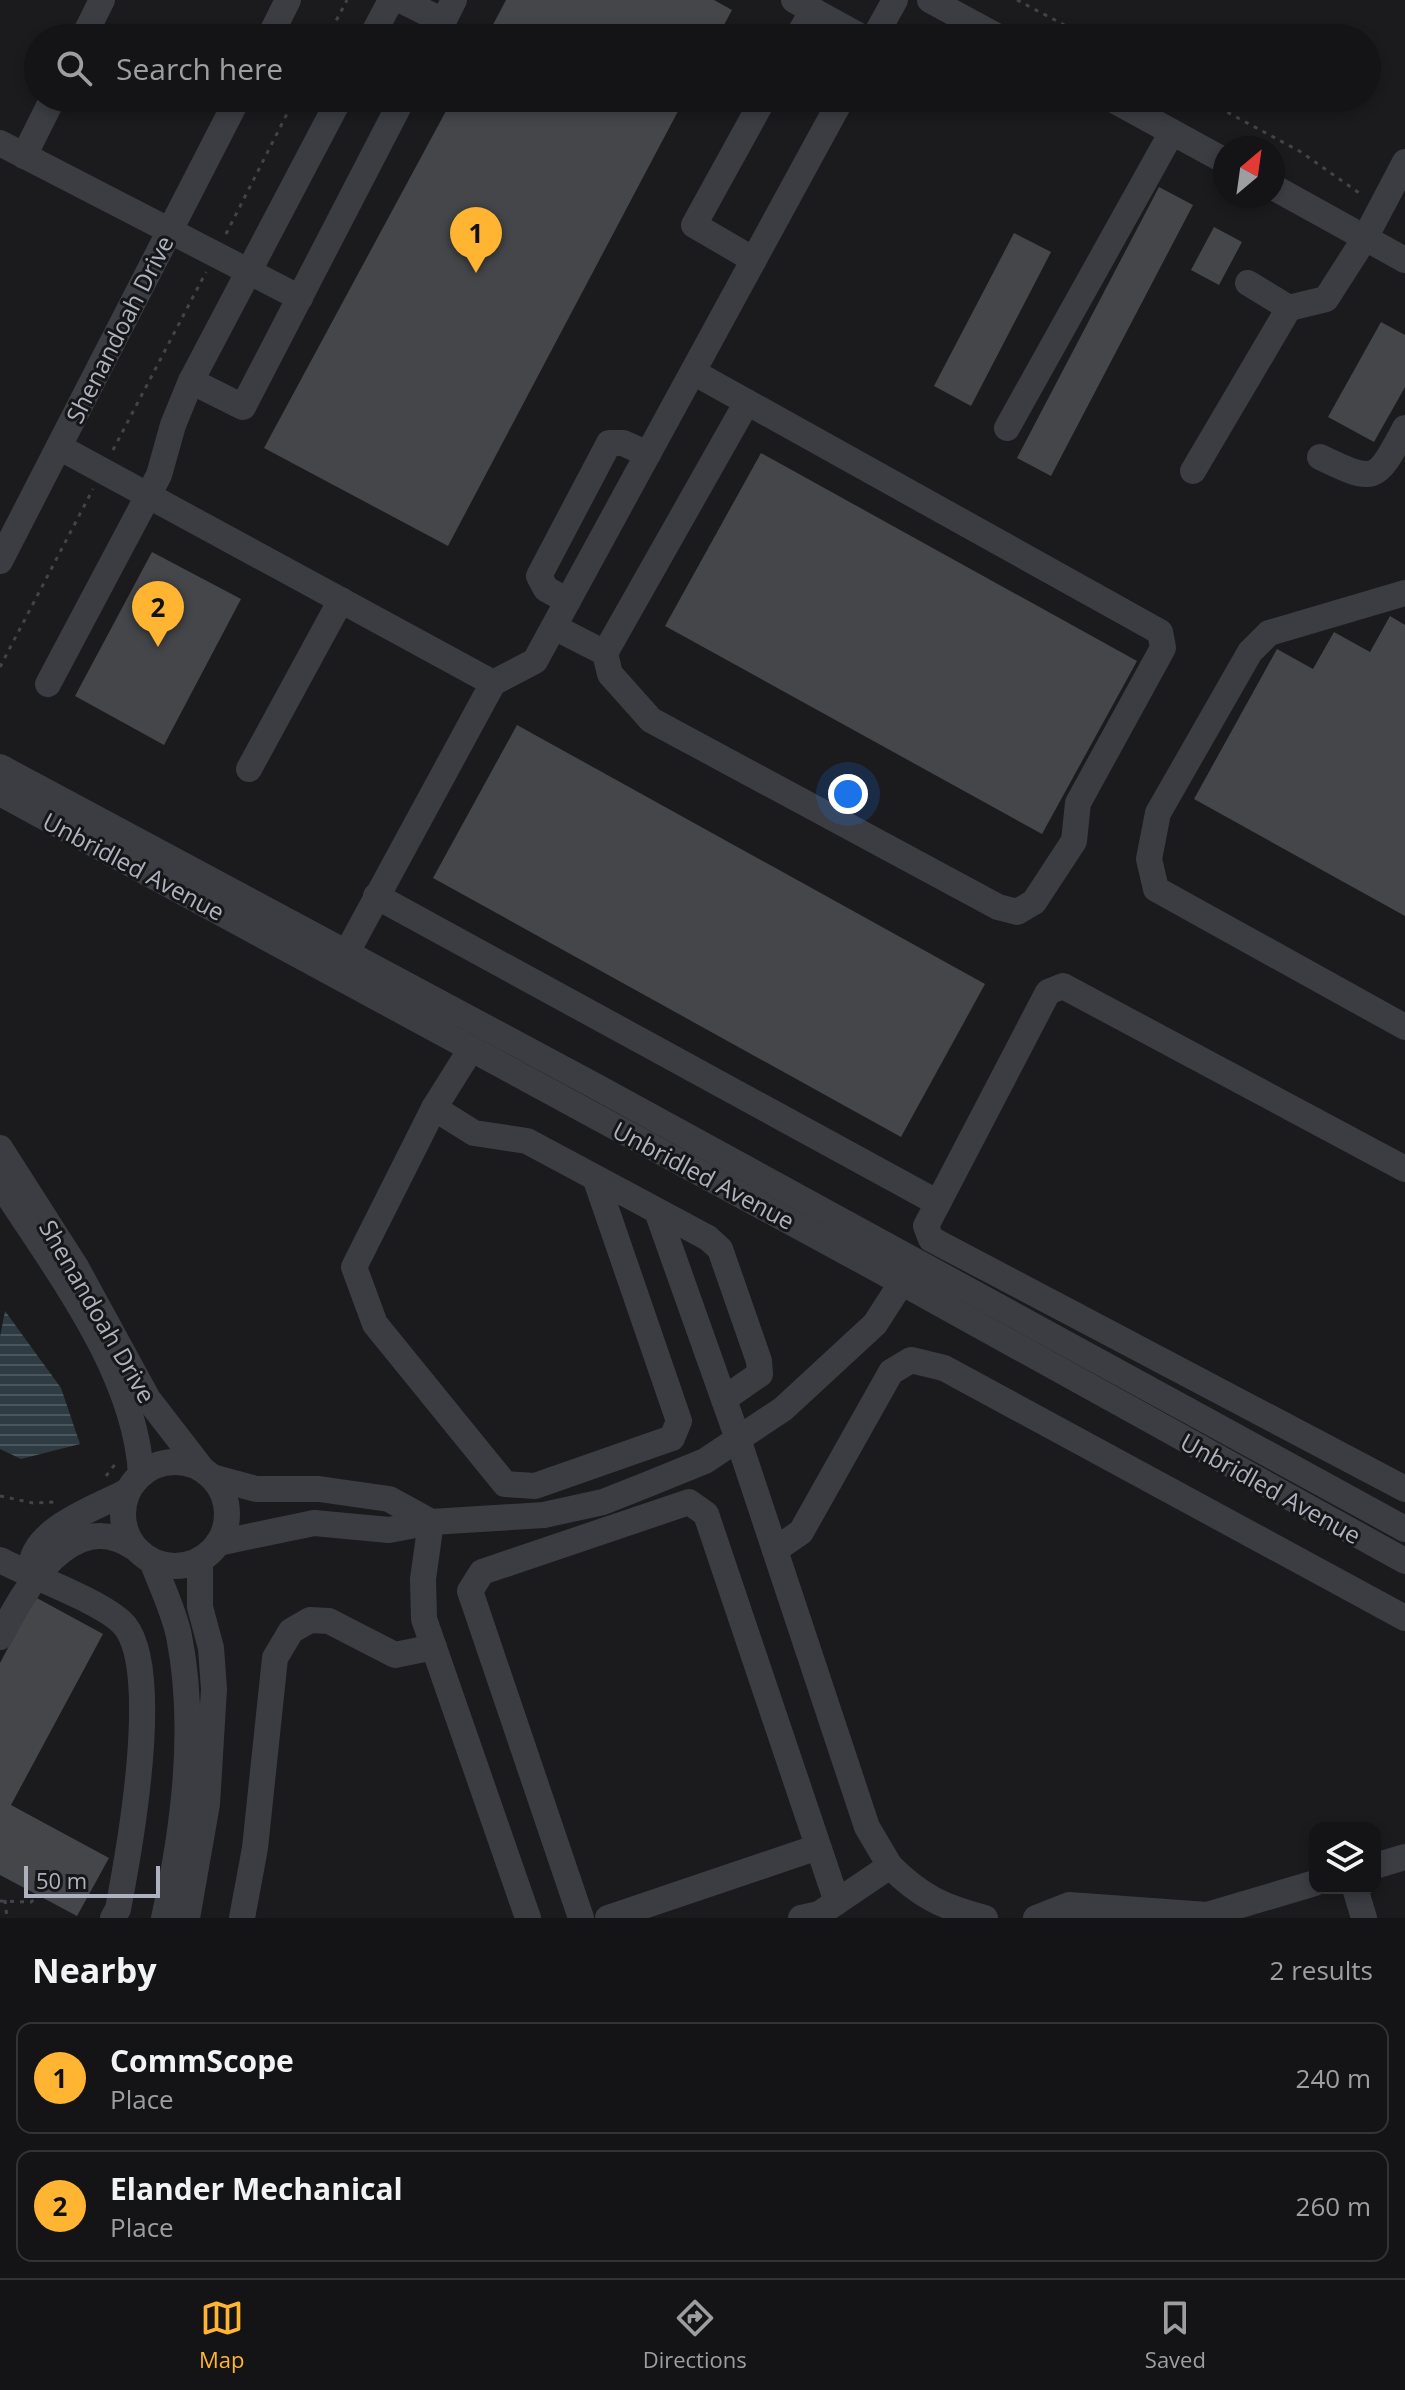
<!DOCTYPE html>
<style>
body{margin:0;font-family:"Open Sans",sans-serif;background:#212123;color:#f1f3f6}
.controls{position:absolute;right:24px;bottom:24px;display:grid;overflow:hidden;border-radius:16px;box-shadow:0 4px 12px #0003}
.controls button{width:72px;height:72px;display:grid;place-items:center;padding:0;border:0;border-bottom:2px solid #333335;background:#141416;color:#f1f3f6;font:40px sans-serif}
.compass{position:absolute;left:1213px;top:136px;width:72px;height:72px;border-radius:50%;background:#141416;box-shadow:0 4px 12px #0003;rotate:29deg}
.scale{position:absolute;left:24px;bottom:20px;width:136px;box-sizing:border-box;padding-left:8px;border:4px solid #adb2be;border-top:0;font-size:22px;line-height:28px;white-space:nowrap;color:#adb2be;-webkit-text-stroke:6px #161619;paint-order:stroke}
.you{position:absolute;left:848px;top:794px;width:28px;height:28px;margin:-20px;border:6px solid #fff;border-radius:50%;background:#1a73e8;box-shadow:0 0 0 12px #1a73e833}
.badge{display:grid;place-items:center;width:52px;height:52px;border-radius:50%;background:#ffb531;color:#111;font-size:26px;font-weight:700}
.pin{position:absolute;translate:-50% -66px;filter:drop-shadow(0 2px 4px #0008)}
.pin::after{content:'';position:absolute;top:42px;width:28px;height:24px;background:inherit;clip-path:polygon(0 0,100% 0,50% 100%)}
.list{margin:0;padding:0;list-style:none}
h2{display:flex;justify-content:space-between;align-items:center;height:104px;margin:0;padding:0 32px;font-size:34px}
h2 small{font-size:26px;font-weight:400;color:#9d9ea1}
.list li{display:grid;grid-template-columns:52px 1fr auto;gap:24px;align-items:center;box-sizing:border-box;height:112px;margin:0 16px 16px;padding:0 16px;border:2px solid #333335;border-radius:16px}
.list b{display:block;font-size:30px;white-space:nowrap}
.list p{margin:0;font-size:26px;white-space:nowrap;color:#9d9ea1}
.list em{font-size:26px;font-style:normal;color:#9d9ea1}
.icon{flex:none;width:44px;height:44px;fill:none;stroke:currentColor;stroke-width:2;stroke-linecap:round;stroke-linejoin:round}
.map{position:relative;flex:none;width:1405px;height:1918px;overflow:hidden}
.search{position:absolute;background:#141416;box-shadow:0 4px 12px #0003;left:24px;right:24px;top:24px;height:88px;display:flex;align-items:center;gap:20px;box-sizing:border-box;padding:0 28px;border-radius:44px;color:#9d9ea1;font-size:30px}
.sheet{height:360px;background:#141416}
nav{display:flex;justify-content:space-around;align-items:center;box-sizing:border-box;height:112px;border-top:2px solid #333335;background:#141416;font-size:22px;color:#9d9ea1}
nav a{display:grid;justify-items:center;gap:4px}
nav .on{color:#ffb531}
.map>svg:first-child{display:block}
.water{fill:url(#water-rules)}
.building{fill:#45464a}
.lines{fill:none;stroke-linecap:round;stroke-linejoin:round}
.path{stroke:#41444a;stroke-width:3;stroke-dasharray:4 6;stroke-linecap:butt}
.minor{stroke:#3b3d43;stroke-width:26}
.labels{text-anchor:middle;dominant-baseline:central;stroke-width:6;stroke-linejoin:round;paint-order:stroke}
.street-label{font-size:24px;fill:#adb2be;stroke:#161619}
</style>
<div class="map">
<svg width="1405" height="1918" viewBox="0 0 1405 1918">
<defs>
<pattern id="water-rules" width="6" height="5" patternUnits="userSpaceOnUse" patternTransform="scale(2)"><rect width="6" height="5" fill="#2f3b43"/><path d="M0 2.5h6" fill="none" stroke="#4a555c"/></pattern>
</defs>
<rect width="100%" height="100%" fill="#1b1b1d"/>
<path class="water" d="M5,1311L61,1388L80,1444L21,1459L0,1449V1337Z"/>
<g class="building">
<path d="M506,0H714L732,10L717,38H486Z"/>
<path d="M453,98H685L448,546L264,448Z"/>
<path d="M1159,187L1193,205L1051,476L1017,458Z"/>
<path d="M1214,227L1242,242L1219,285L1191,270Z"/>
<path d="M1014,233L1051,252L971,406L934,386Z"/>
<path d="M1381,322L1405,335V387L1374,442L1328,417Z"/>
<path d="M761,453L1137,661L1042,834L665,626Z"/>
<path d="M152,552L241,599L164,745L75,696Z"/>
<path d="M1390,616L1405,625V916L1194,799L1277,649L1313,669L1334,632L1370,652Z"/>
<path d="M517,725L985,984L901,1137L433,878Z"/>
<path d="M35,1597L103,1634L11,1805L109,1858L77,1916L0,1875V1663Z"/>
</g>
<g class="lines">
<g class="path">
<path d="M1017,0L1089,38"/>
<path d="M327,38L347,0"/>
<path d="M1201,98L1301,152L1362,195"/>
<path d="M226,234L295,98"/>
<path d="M113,450L206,272"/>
<path d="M0,667L93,489"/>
<path d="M106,1476L116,1463"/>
<path d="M0,1496L33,1503L55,1502"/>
<path d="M5,1900L7,1918"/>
<path d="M0,1901L31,1902L37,1897"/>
</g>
<g class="minor">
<path d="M401,0L443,21"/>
<path d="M794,0L863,38"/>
<path d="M930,0L1000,38"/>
<path d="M83,38L102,0"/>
<path d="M269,38L288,0"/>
<path d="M371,38L391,0"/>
<path d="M435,38L454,0"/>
<path d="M797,38L813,10"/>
<path d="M874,38L895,0"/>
<path d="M340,98L191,381L243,407L403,98"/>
<path d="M1110,98L1225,161"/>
<path d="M0,143L300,298"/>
<path d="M24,156L53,98"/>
<path d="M1273,187L1405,260"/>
<path d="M754,260L694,225L764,98"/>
<path d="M1248,283L1289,308L1326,299L1365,238L1405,162"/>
<path d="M1007,428L1172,132"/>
<path d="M59,447L493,683L535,661L842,98"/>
<path d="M1320,457C1376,484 1376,482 1405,428"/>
<path d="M1193,471L1289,308"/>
<path d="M0,561L238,98"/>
<path d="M1405,593L1269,633L1250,652L1158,813L1149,859L1156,889L1405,1027"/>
<path d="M568,601L546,589L539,576L609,443H623L648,454"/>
<path d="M554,627L605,653L610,674L651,720L998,907L1017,912L1034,902L1074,841L1078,803L1163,648L1160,632L693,372"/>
<path d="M605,653L747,402"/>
<path d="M48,684L159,475L173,425L191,381"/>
<path d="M0,767L597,1087L1405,1529"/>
<path d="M249,769L341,600"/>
<path d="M0,793L901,1282L1405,1561"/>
<path d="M376,896L938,1203"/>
<path d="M340,965L493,683"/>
<path d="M471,1049L434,1108L354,1267L375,1324L505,1484L535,1486L672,1438L679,1421L596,1180"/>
<path d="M434,1108L474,1133L527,1141L708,1238L720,1249L759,1361L760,1374L724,1399"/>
<path d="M0,1148L76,1267L148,1399L202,1469"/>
<path d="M1405,1169L1063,986L1048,992L926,1226L931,1239L1405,1489"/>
<path d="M0,1183C55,1269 135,1370 141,1474"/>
<path d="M658,1214L738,1439L867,1827L890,1866"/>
<circle cx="175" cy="1514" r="52"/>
<path d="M212,1477L256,1489H319L389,1499L431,1522"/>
<path d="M431,1522L423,1579L424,1619L528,1918"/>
<path d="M218,1543L314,1523L389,1530L431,1522L544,1515L603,1502L646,1485L705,1461L783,1409L875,1324L911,1268"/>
<path d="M775,1550L801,1532L891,1372L911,1360L944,1368L1405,1618"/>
<path d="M0,1560C29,1576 107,1603 125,1626C162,1672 129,1852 118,1909L113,1918"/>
<path d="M152,1561C161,1585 174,1611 179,1636C197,1727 184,1829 164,1918"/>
<path d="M31,1570C30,1529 98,1507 128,1491"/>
<path d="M0,1637C24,1591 71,1504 135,1548"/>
<path d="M1375,1866L1405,1857"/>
<path d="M1355,1888L1364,1918"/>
<path d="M187,1918L207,1804L214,1689L211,1648L200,1607V1561"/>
<path d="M242,1918L255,1848L275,1658L291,1631L310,1620L329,1621L395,1655L434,1647"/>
<path d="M581,1918L470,1591L482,1572L689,1502L706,1514L837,1902"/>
<path d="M608,1918L818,1847"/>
<path d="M801,1918L819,1914L890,1866C921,1897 943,1907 985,1918"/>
<path d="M1036,1918L1069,1905L1207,1915L1315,1883"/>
</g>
</g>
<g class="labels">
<g class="street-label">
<text transform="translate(119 329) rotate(-63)">Shenandoah Drive</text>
<text transform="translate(134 866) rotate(28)">Unbridled Avenue</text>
<text transform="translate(704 1175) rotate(28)">Unbridled Avenue</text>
<text transform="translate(98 1311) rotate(60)">Shenandoah Drive</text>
<text transform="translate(1271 1488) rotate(29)">Unbridled Avenue</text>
</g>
</g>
</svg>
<div class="controls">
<button><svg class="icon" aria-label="layers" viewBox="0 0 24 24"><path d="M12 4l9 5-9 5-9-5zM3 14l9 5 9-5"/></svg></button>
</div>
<svg class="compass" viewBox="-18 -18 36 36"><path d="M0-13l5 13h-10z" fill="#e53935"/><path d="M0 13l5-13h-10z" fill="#9d9ea1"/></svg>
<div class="scale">50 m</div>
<div class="you"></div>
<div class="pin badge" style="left:476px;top:273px">1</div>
<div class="pin badge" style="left:158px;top:647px">2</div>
<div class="search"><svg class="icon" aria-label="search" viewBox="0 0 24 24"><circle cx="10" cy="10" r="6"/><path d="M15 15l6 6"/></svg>Search here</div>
</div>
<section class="sheet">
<h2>Nearby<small>2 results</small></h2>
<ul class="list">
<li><span class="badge">1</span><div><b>CommScope</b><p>Place</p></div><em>240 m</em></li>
<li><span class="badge">2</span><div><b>Elander Mechanical</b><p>Place</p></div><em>260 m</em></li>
</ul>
</section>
<nav>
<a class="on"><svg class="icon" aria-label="map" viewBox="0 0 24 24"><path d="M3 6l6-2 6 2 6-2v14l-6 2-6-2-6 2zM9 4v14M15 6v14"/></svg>Map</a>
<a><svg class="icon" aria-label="directions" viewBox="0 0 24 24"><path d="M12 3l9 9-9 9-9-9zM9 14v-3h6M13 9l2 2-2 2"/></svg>Directions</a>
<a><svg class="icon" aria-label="saved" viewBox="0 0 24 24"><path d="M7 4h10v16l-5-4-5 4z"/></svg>Saved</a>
</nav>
